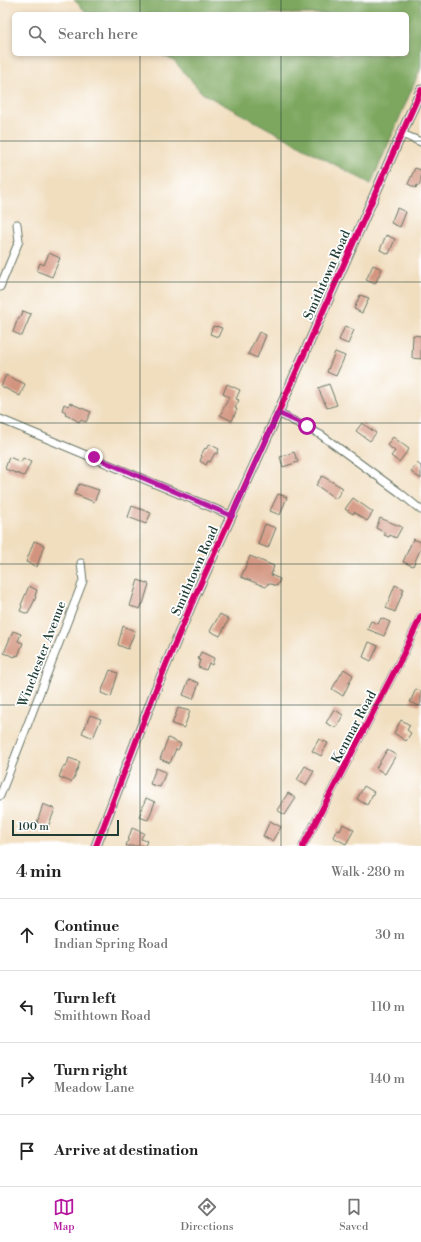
<!DOCTYPE html>
<meta charset="utf-8">
<style>
body{margin:0;font-family:"Libre Bodoni",serif;background:#f6f6f6;color:#222}
.scale{position:absolute;left:12px;bottom:10px;width:107px;box-sizing:border-box;padding-left:4px;border:2px solid #1f3d34;border-top:0;font-size:11px;line-height:14px;white-space:nowrap;color:#1f3d34;-webkit-text-stroke:3px #fff;paint-order:stroke}
.stop{position:absolute;width:12px;height:12px;margin:-9px;border:3px solid #b5179e;border-radius:50%;background:#fff}
.stop.end{background:#b5179e;border-color:#fff;box-shadow:0 1px 4px #0008}
.list{margin:0;padding:0;list-style:none}
h2{display:flex;justify-content:space-between;align-items:center;height:52px;margin:0;padding:0 16px;font-size:17px}
h2 small{font-size:13px;font-weight:400;color:#767676}
.list li{display:grid;grid-template-columns:26px 1fr auto;gap:12px;align-items:center;box-sizing:border-box;height:72px;padding:0 16px;border-top:1px solid #e0e0e0}
.list b{display:block;font-size:15px;white-space:nowrap}
.list p{margin:0;font-size:13px;white-space:nowrap;color:#767676}
.list em{font-size:13px;font-style:normal;color:#767676}
.icon{flex:none;width:22px;height:22px;fill:none;stroke:currentColor;stroke-width:2;stroke-linecap:round;stroke-linejoin:round}
.map{position:relative;flex:none;width:421px;height:846px;overflow:hidden}
.search{position:absolute;background:#fff;box-shadow:0 2px 6px #0003;left:12px;right:12px;top:12px;height:44px;display:flex;align-items:center;gap:10px;box-sizing:border-box;padding:0 14px;border-radius:6px;color:#767676;font-size:15px}
.sheet{height:340px;background:#fff}
nav{display:flex;justify-content:space-around;align-items:center;box-sizing:border-box;height:56px;border-top:1px solid #e0e0e0;background:#fff;font-size:11px;color:#767676}
nav a{display:grid;justify-items:center;gap:2px}
nav .on{color:#b5179e}
.map>svg:first-child{display:block}
.forest{fill:#7da75f;stroke:#4e724a}
.building{fill:#d3947f}
.lines{fill:none;stroke-linecap:round;stroke-linejoin:round}
.minor-casing{stroke:#687565;stroke-width:9}
.tertiary-casing{stroke:#687565;stroke-width:11}
.minor{stroke:#fff;stroke-width:7}
.tertiary{stroke:#fff;stroke-width:9}
.cycleway-casing{stroke:#fff;stroke-width:8}
.cycleway{stroke:#d6006c;stroke-width:6}
.route{stroke:#b5179e;stroke-width:5}
.grid{fill:none;stroke:#1f3d34;stroke-width:1;stroke-opacity:0.55}
.labels{text-anchor:middle;dominant-baseline:central;stroke-width:3.5;stroke-linejoin:round;paint-order:stroke}
.street-label{font-size:13px;fill:#1f3d34;stroke:#fff}
</style>
<div class="map">
<svg width="421" height="846" viewBox="0 0 421 846">
<rect width="100%" height="100%" fill="#fff"/>
<filter id="ink" filterUnits="userSpaceOnUse"><feTurbulence type="fractalNoise" baseFrequency=".025" numOctaves="2"/><feDisplacementMap in="SourceGraphic" scale="8" xChannelSelector="R" yChannelSelector="G"/><feConvolveMatrix kernelMatrix="1 2 1 2 8 2 1 2 1" color-interpolation-filters="sRGB"/></filter>
<filter id="wash" filterUnits="userSpaceOnUse"><feTurbulence type="fractalNoise" baseFrequency=".012" numOctaves="4" result="noise"/><feDisplacementMap in="SourceGraphic" scale="16" xChannelSelector="R" yChannelSelector="G"/><feGaussianBlur stdDeviation="0.9" result="paint"/><feColorMatrix in="noise" values="0 0 0 0 0 0 0 0 0 0 0 0 0 0 0 0 0 1.4 0 .05"/><feComposite in="paint" operator="in"/></filter>
<g filter="url(#wash)">
<rect width="100%" height="100%" fill="#f1debf"/>
<path class="forest" d="M74,0H421V68L371,184L202,93L174,61L160,54H407V14H88Z"/>
<g id="blocks">
<g class="building">
<path d="M415,168L421,170V180L419,186L417,185L416,188L408,184Z"/>
<path d="M397,208L406,212L400,227L391,223Z"/>
<path d="M386,235L395,239L389,254L380,250Z"/>
<path d="M49,253L60,258L52,277L37,271L40,263L44,265Z"/>
<path d="M373,265L382,269L375,284L366,280Z"/>
<path d="M360,295L369,298L362,313L354,309Z"/>
<path d="M23,311L31,314L22,336L13,332L17,321L19,317H21Z"/>
<path d="M213,326L216,327V326L222,328L218,337L210,334Z"/>
<path d="M345,326L354,330L348,344L339,340Z"/>
<path d="M259,332L266,335L257,358L248,354Z"/>
<path d="M413,335L421,336V359L412,358Z"/>
<path d="M335,352L345,356L336,376L327,372Z"/>
<path d="M6,375L25,384L20,396L1,386Z"/>
<path d="M227,384L240,390L236,399L239,400L235,408L237,409L232,421L220,415L229,397L223,394Z"/>
<path d="M329,384L337,405L327,408L318,388Z"/>
<path d="M70,403L91,412L86,422L80,420L79,422L74,419L70,417V416L65,414L66,412L62,410L64,404L68,406Z"/>
<path d="M362,423L376,433L370,441L356,431Z"/>
<path d="M393,437L409,449L399,462L391,456L395,451L387,445Z"/>
<path d="M209,444L219,449L217,454L215,453L210,462L208,461L206,465L200,461L202,456L201,455L205,448L206,449Z"/>
<path d="M294,452L298,462L283,467L280,457Z"/>
<path d="M9,457L21,462L23,458L31,462L24,476L5,469Z"/>
<path d="M417,463L421,466V479L411,472Z"/>
<path d="M322,476L343,488L336,499L316,485Z"/>
<path d="M79,484L99,490L94,502L74,494Z"/>
<path d="M278,494L287,497L280,515L270,511Z"/>
<path d="M353,498L373,512L367,521L354,512L353,514L345,509Z"/>
<path d="M132,506L151,513L146,524L128,517Z"/>
<path d="M380,518L402,527L396,538L390,535L389,537L384,535L385,533L376,528Z"/>
<path d="M265,524L276,528L268,548L258,544Z"/>
<path d="M413,539L421,542V548L413,566L403,562Z"/>
<path d="M34,541L44,545L37,567L26,562Z"/>
<path d="M250,556L274,566L271,575L280,579L277,586L268,583L266,587L241,577Z"/>
<path d="M138,580L149,584L143,604H142L140,609L130,606Z"/>
<path d="M395,585L404,589L395,612L386,608Z"/>
<path d="M29,586L37,590L35,596L36,597L28,614L20,611L22,606L21,605Z"/>
<path d="M220,614L229,619L220,636L210,631Z"/>
<path d="M381,618L390,622L384,636L367,629L371,621L378,624Z"/>
<path d="M123,626L135,631L128,649L118,645Z"/>
<path d="M13,631L21,634L18,641L23,643L18,656L16,655L15,657L4,653Z"/>
<path d="M369,642L378,646L371,661L363,657Z"/>
<path d="M201,652L214,658L212,665L209,663L206,670L198,667L200,660L198,659Z"/>
<path d="M344,669L353,675L343,696L332,689Z"/>
<path d="M110,670L118,673L111,697L101,693Z"/>
<path d="M189,679L199,683L193,699L183,695Z"/>
<path d="M416,689L421,691V703L419,706L410,702Z"/>
<path d="M178,708L190,711L184,728L172,724Z"/>
<path d="M334,709L343,715L336,728L326,723Z"/>
<path d="M90,715L101,719L93,738L82,733Z"/>
<path d="M401,720L410,725L407,730L411,733L406,741L394,733Z"/>
<path d="M168,738L181,744L178,750L176,749L170,763L160,759Z"/>
<path d="M319,739L328,743L321,756L312,751Z"/>
<path d="M387,750L396,755L385,774L376,768Z"/>
<path d="M69,758L80,762L74,778H73L71,782L59,777L63,767H65L66,764L67,765Z"/>
<path d="M305,766L314,771L306,785L297,780Z"/>
<path d="M156,768L166,772L160,787L150,784Z"/>
<path d="M364,786L374,792L367,805L357,799Z"/>
<path d="M288,793L296,798L285,815L277,810Z"/>
<path d="M146,798L155,802L148,820L139,817Z"/>
<path d="M43,804L55,809L48,827L37,823Z"/>
<path d="M270,821L281,827L272,841L263,836Z"/>
<path d="M343,824L354,830L346,844L333,837L337,829L340,831Z"/>
<path d="M132,828L144,833L141,839L147,841L145,846H126Z"/>
</g>
</g>
</g>
<g filter="url(#ink)">
<use href="#blocks" fill-opacity="0" stroke="#687565" stroke-width="1"/>
<g class="lines">
<defs>
<g id="minor">
<path d="M402,134L421,142"/>
<path d="M0,287L19,241L17,224"/>
<path d="M278,413L321,435L399,492L421,510"/>
<path d="M0,419L232,516"/>
<path d="M0,796L83,581L81,563"/>
<path d="M303,846L402,657L421,616"/>
</g>
<path id="tertiary" d="M96,846L156,689L194,598L278,413L421,90"/>
</defs>
<use href="#minor" class="minor-casing"/>
<use href="#tertiary" class="tertiary-casing"/>
<use href="#minor" class="minor"/>
<use href="#tertiary" class="tertiary"/>
<defs>
<g id="cycleway">
<path d="M96,846L156,689L194,598L278,413L421,90"/>
<path d="M303,846L402,657L421,616"/>
</g>
</defs>
<use href="#cycleway" class="cycleway-casing"/>
<use href="#cycleway" class="cycleway"/>
</g>
</g>
<g class="lines" filter="url(#ink)">
<path class="route" d="M94,457L232,516L278,413L307,426"/>
</g>
<path class="grid" d="M140,0V14M281,0V14M140,54V846M281,54V846M0,141H421M0,282H421M0,423H421M0,564H421M0,705H421"/>
<g class="labels">
<g class="street-label">
<text transform="translate(327 275) rotate(-66)">Smithtown Road</text>
<text transform="translate(195 571) rotate(-66)">Smithtown Road</text>
<text transform="translate(42 654) rotate(-69)">Winchester Avenue</text>
<text transform="translate(354 727) rotate(-62)">Kenmar Road</text>
</g>
</g>
</svg>
<div class="scale">100 m</div>
<div class="stop" style="left:307px;top:426px"></div>
<div class="stop end" style="left:94px;top:457px"></div>
<div class="search"><svg class="icon" aria-label="search" viewBox="0 0 24 24"><circle cx="10" cy="10" r="6"/><path d="M15 15l6 6"/></svg>Search here</div>
</div>
<section class="sheet">
<h2>4 min<small>Walk · 280 m</small></h2>
<ul class="list">
<li><svg class="icon" aria-label="ahead" viewBox="0 0 24 24"><path d="M12 20V5M6 11l6-6 6 6"/></svg><div><b>Continue</b><p>Indian Spring Road</p></div><em>30 m</em></li>
<li><svg class="icon" aria-label="left" viewBox="0 0 24 24"><path d="M17 20v-9H6M10 6l-5 5 5 5"/></svg><div><b>Turn left</b><p>Smithtown Road</p></div><em>110 m</em></li>
<li><svg class="icon" aria-label="right" viewBox="0 0 24 24"><path d="M7 20v-9h11M14 6l5 5-5 5"/></svg><div><b>Turn right</b><p>Meadow Lane</p></div><em>140 m</em></li>
<li><svg class="icon" aria-label="arrive" viewBox="0 0 24 24"><path d="M6 21V4h12l-3 4 3 4H6"/></svg><div><b>Arrive at destination</b></div></li>
</ul>
</section>
<nav>
<a class="on"><svg class="icon" aria-label="map" viewBox="0 0 24 24"><path d="M3 6l6-2 6 2 6-2v14l-6 2-6-2-6 2zM9 4v14M15 6v14"/></svg>Map</a>
<a><svg class="icon" aria-label="directions" viewBox="0 0 24 24"><path d="M12 3l9 9-9 9-9-9zM9 14v-3h6M13 9l2 2-2 2"/></svg>Directions</a>
<a><svg class="icon" aria-label="saved" viewBox="0 0 24 24"><path d="M7 4h10v16l-5-4-5 4z"/></svg>Saved</a>
</nav>
